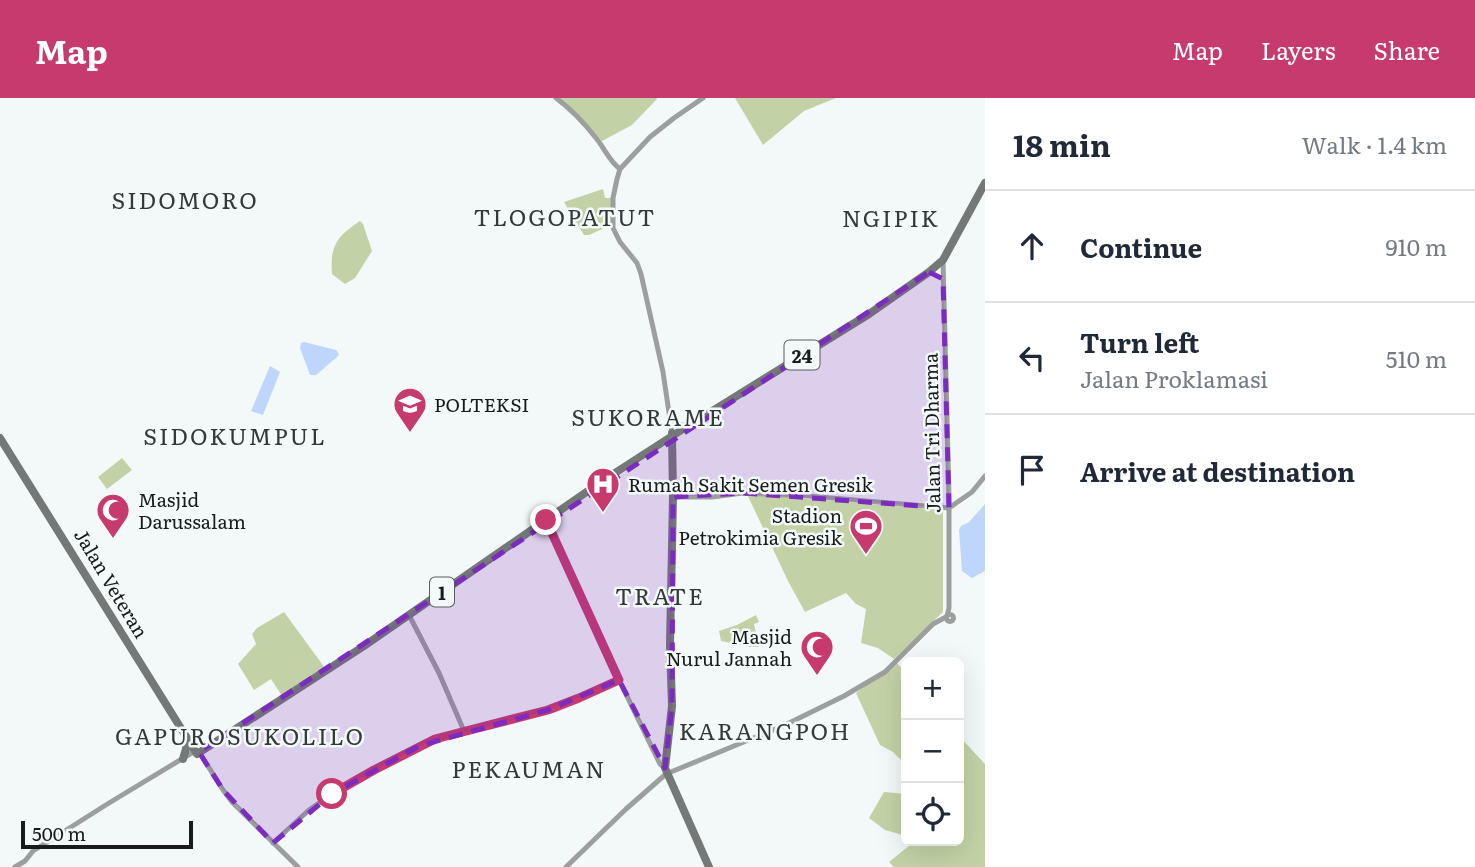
<!DOCTYPE html>
<meta charset="utf-8">
<style>
body{margin:0;font-family:Literata,serif;background:#f2f2f3;color:#1f2937}
.controls{position:absolute;right:21px;bottom:21px;display:grid;overflow:hidden;border-radius:10px;box-shadow:0 7px 28px #0002}
.controls button{width:63px;height:63px;display:grid;place-items:center;padding:0;border:0;border-bottom:2px solid #e0e1e3;background:#fff;color:#1f2937;font:35px sans-serif}
.scale{position:absolute;left:21px;bottom:18px;width:172px;box-sizing:border-box;padding-left:7px;border:4px solid #191b1b;border-top:0;font-size:19px;line-height:24px;white-space:nowrap;color:#191b1b;-webkit-text-stroke:5px #f3f8f8;paint-order:stroke}
.stop{position:absolute;width:21px;height:21px;margin:-16px;border:5px solid #c63a6d;border-radius:50%;background:#fff}
.stop.end{background:#c63a6d;border-color:#fff;box-shadow:0 2px 7px #0008}
.list{margin:0;padding:0;list-style:none}
h2{display:flex;justify-content:space-between;align-items:center;height:91px;margin:0;padding:0 28px;font-size:30px}
h2 small{font-size:23px;font-weight:400;color:#747a83}
.list li{display:grid;grid-template-columns:46px 1fr auto;gap:21px;align-items:center;box-sizing:border-box;height:112px;padding:0 28px;border-top:2px solid #e0e1e3}
.list b{display:block;font-size:26px;white-space:nowrap}
.list p{margin:0;font-size:23px;white-space:nowrap;color:#747a83}
.list em{font-size:23px;font-style:normal;color:#747a83}
.icon{flex:none;width:38px;height:38px;fill:none;stroke:currentColor;stroke-width:2;stroke-linecap:round;stroke-linejoin:round}
.map{position:relative;flex:none;width:985px;height:769px;overflow:hidden}
header{display:flex;align-items:center;gap:42px;box-sizing:border-box;height:98px;padding:0 35px;background:#c63a6d;color:#fff}
header strong{font-size:33px}
nav{display:flex;gap:38px;margin-inline-start:auto;font-size:24px}
main{display:flex}
aside{flex:1;background:#fff}
.map>svg:first-child{display:block}
.green{fill:#c3d2a6}
.water{fill:#bed6fc}
.lines{fill:none;stroke-linecap:round;stroke-linejoin:round}
.secondary{stroke:#9c9f9d;stroke-width:5}
.highway{stroke:#747876;stroke-width:8}
.route{stroke:#c63a6d;stroke-width:9}
.marked{fill:#7b2cbf;fill-opacity:0.2;stroke:#7b2cbf;stroke-width:5;stroke-dasharray:14 9;stroke-linejoin:round}
.labels{text-anchor:middle;dominant-baseline:central;stroke-width:5;stroke-linejoin:round;paint-order:stroke}
.shield{fill:#f3f8f8;stroke:#5a5d5d;stroke-width:2}
.shield-label{font-size:18px;font-weight:bold;fill:#191b1b}
.poi-label{font-size:19px;fill:#191b1b;stroke:#f3f8f8;text-anchor:start}
.street-label{font-size:19px;fill:#191b1b;stroke:#f3f8f8}
.quarter-label{font-size:23px;letter-spacing:2px;fill:#343838;stroke:#f3f8f8}
</style>
<header>
<strong>Map</strong>
<nav><a>Map</a><a>Layers</a><a>Share</a></nav>
</header>
<main>
<div class="map">
<svg width="985" height="769" viewBox="0 0 985 769">
<rect width="100%" height="100%" fill="#f3f8f8"/>
<g class="green">
<path d="M559,0H656L657,1L632,27L602,43Z"/>
<path d="M735,0H836L804,13L763,47Z"/>
<path d="M603,91L605,100H612L611,127L589,137H584L564,104Z"/>
<path d="M360,123L363,126L372,153L355,180L345,186L332,176C330,148 336,139 360,123Z"/>
<path d="M122,360L132,372L107,391L98,379Z"/>
<path d="M747,396L943,412V514L894,561L878,550L861,545L866,511L856,506L846,495L805,514L788,483Z"/>
<path d="M284,514L325,570L282,598L271,581L254,592L238,566L256,546L252,536L257,530Z"/>
<path d="M756,517L759,524L754,526L759,549H750L721,543L719,533L737,527Z"/>
<path d="M897,565L906,575V667L893,654L880,647L856,595Z"/>
<path d="M959,638L985,666V769H894L889,764L910,747L907,743H959Z"/>
<path d="M884,694L906,696V742L903,737L885,732L869,720Z"/>
</g>
<g class="water">
<path d="M304,244L336,252L339,256L338,258L316,277H310L300,250L301,245Z"/>
<path d="M270,268L280,274L263,317L251,313Z"/>
<path d="M985,406V473L972,480L962,473L959,432L961,428L969,424Z"/>
</g>
<g class="lines">
<g class="secondary">
<path d="M556,0C571,11 585,26 596,40C605,51 609,63 620,71"/>
<path d="M943,162L949,399V510L947,518"/>
<path d="M671,320L677,327H684"/>
<path d="M672,335L663,274L641,176L637,165L620,144L613,130V100L617,81L620,71L650,39L674,20L703,0"/>
<path d="M673,399H712L743,395L807,398L949,410L972,394L985,378"/>
<path d="M546,422L619,582L660,666L665,670"/>
<circle cx="950" cy="520" r="3.5"/>
<path d="M409,517L439,575L464,633"/>
<path d="M199,654L223,692L232,704L298,769"/>
<path d="M273,745L309,712L332,696L419,648L456,634L548,612L579,600L619,582"/>
<path d="M15,769L25,763L33,753L109,705L195,653"/>
<path d="M566,769L626,711L666,676L785,627L844,598L885,574L933,526L946,519"/>
</g>
<g class="highway">
<path d="M672,335L673,399L670,547L672,608L665,670L709,769"/>
<path d="M0,340L197,656L364,548L601,384L680,333L869,216L929,174L943,162L985,85"/>
<path d="M183,661L186,651V641"/>
</g>
</g>
<g class="lines">
<path class="route" d="M332,696L374,672L435,641L548,612L579,600L619,582L546,422"/>
</g>
<path class="marked" d="M929,174L943,181L949,410L743,395L673,399L672,608L665,670L619,582L548,612L419,648L332,696L273,745L223,692L199,654Z"/>
<defs>
<symbol id="university-pin" viewBox="-11 -11 22 30"><path d="M0 17L-7.5 6A9.5 9.5 0 1 1 7.5 6Z" fill="#c63a6d" stroke="#f3f8f8"/><path d="M0-5L7-2L0 1L-7-2ZM-4 1L0 2.5L4 1V4Q0 6-4 4Z" fill="#fff"/></symbol>
<symbol id="hospital-pin" viewBox="-11 -11 22 30"><path d="M0 17L-7.5 6A9.5 9.5 0 1 1 7.5 6Z" fill="#c63a6d" stroke="#f3f8f8"/><path d="M-5-5h3v3.5h4V-5h3V5h-3V1.5h-4V5h-3Z" fill="#fff"/></symbol>
<symbol id="mosque-pin" viewBox="-11 -11 22 30"><path d="M0 17L-7.5 6A9.5 9.5 0 1 1 7.5 6Z" fill="#c63a6d" stroke="#f3f8f8"/><path d="M3.5-4.9A6 6 0 1 0 3.5 4.9A5 5 0 1 1 3.5-4.9Z" fill="#fff"/></symbol>
<symbol id="stadium-pin" viewBox="-11 -11 22 30"><path d="M0 17L-7.5 6A9.5 9.5 0 1 1 7.5 6Z" fill="#c63a6d" stroke="#f3f8f8"/><path d="M0-5a6.5 5 0 1 0 0 10a6.5 5 0 1 0 0-10ZM-3.5-1.8h7v3.6h-7Z" fill="#fff"/></symbol>
</defs>
<g fill-rule="evenodd">
<use href="#university-pin" x="391" y="287" width="38" height="52"/>
<use href="#hospital-pin" x="584" y="367" width="38" height="52"/>
<use href="#mosque-pin" x="94" y="393" width="38" height="52"/>
<use href="#stadium-pin" x="847" y="409" width="38" height="52"/>
<use href="#mosque-pin" x="798" y="530" width="38" height="52"/>
</g>
<g class="labels">
<g class="shield">
<rect x="784.5" y="242.5" width="35" height="29" rx="5"/>
<rect x="430" y="479.5" width="24" height="29" rx="5"/>
</g>
<g class="shield-label">
<text x="802" y="257">24</text>
<text x="442" y="494">1</text>
</g>
<g class="poi-label">
<text x="434" y="306">POLTEKSI</text>
<text x="628" y="386">Rumah Sakit Semen Gresik</text>
<text x="138" y="401">Masjid<tspan x="138" dy="22">Darussalam</tspan></text>
<text x="842" y="417" text-anchor="end">Stadion<tspan x="842" dy="22">Petrokimia Gresik</tspan></text>
<text x="792" y="538" text-anchor="end">Masjid<tspan x="792" dy="22">Nurul Jannah</tspan></text>
</g>
<g class="street-label">
<text transform="translate(931 335) rotate(-91)">Jalan Tri Dharma</text>
<text transform="translate(112 485) rotate(59)">Jalan Veteran</text>
</g>
<g class="quarter-label">
<text x="185" y="101">SIDOMORO</text>
<text x="565" y="118">TLOGOPATUT</text>
<text x="891" y="119">NGIPIK</text>
<text x="648" y="318">SUKORAME</text>
<text x="235" y="337">SIDOKUMPUL</text>
<text x="660" y="497">TRATE</text>
<text x="765" y="632">KARANGPOH</text>
<text x="240" y="637">GAPUROSUKOLILO</text>
<text x="529" y="670">PEKAUMAN</text>
</g>
</g>
</svg>
<div class="controls">
<button>+</button>
<button>−</button>
<button><svg class="icon" aria-label="locate" viewBox="0 0 24 24"><circle cx="12" cy="12" r="6"/><path d="M12 2v4M12 18v4M2 12h4M18 12h4"/></svg></button>
</div>
<div class="scale">500 m</div>
<div class="stop" style="left:332px;top:696px"></div>
<div class="stop end" style="left:546px;top:422px"></div>
</div>
<aside>
<h2>18 min<small>Walk · 1.4 km</small></h2>
<ul class="list">
<li><svg class="icon" aria-label="ahead" viewBox="0 0 24 24"><path d="M12 20V5M6 11l6-6 6 6"/></svg><div><b>Continue</b></div><em>910 m</em></li>
<li><svg class="icon" aria-label="left" viewBox="0 0 24 24"><path d="M17 20v-9H6M10 6l-5 5 5 5"/></svg><div><b>Turn left</b><p>Jalan Proklamasi</p></div><em>510 m</em></li>
<li><svg class="icon" aria-label="arrive" viewBox="0 0 24 24"><path d="M6 21V4h12l-3 4 3 4H6"/></svg><div><b>Arrive at destination</b></div></li>
</ul>
</aside>
</main>
